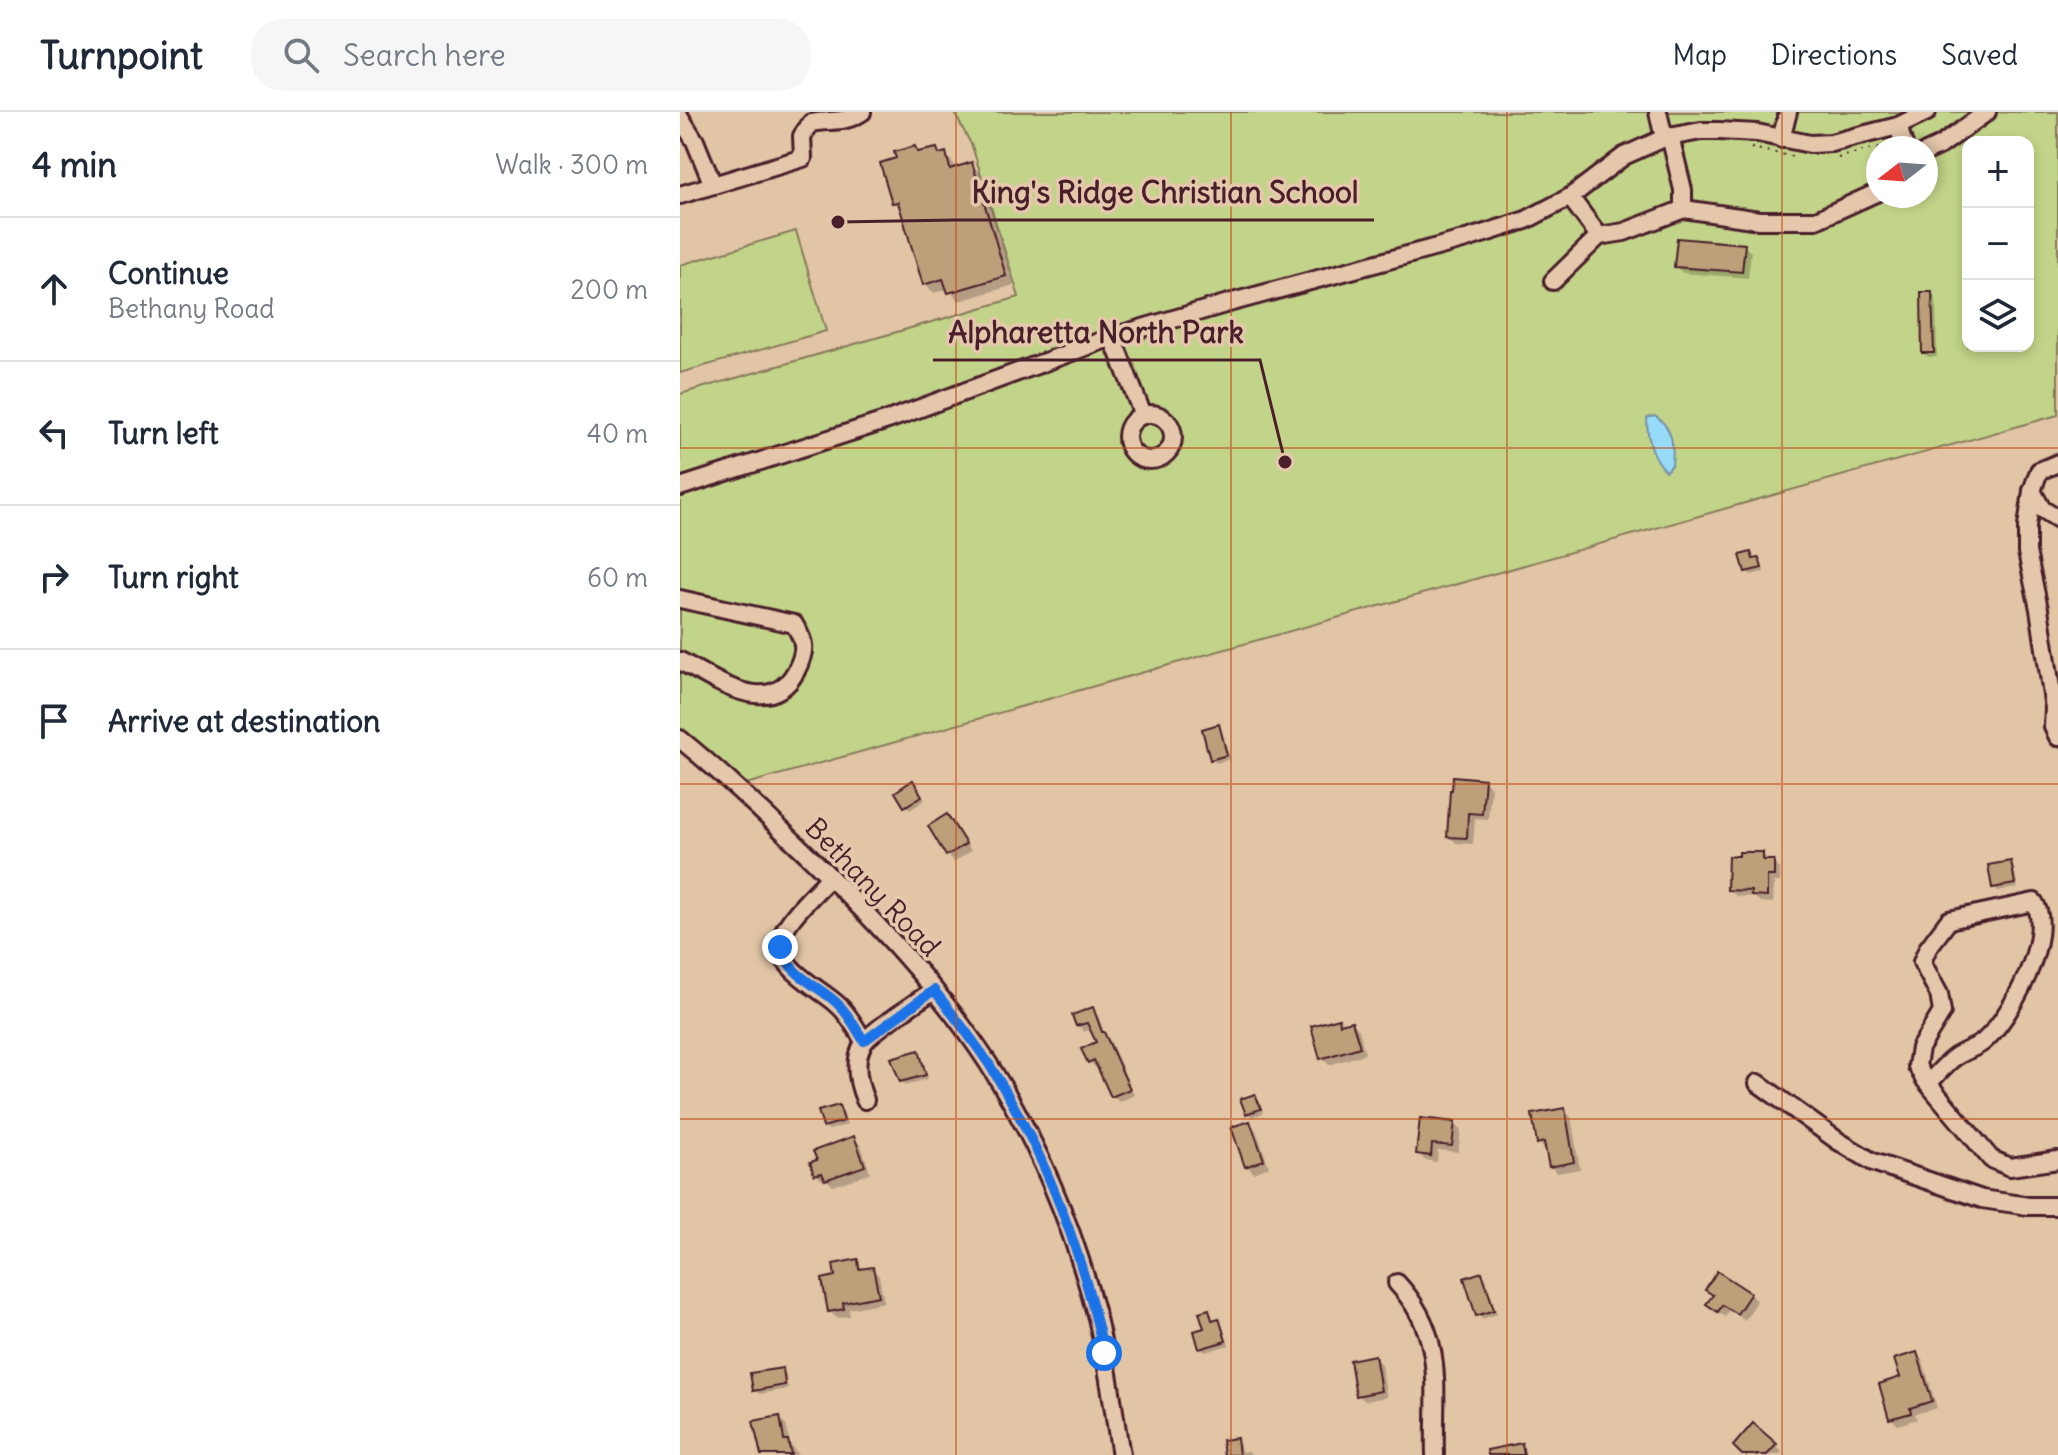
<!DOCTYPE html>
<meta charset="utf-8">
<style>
body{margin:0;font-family:Delius,sans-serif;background:#f6f6f7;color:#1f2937}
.controls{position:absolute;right:24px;top:24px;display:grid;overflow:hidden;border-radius:16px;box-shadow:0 4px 12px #0003}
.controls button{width:72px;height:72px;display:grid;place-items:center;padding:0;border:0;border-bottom:2px solid #e0e1e3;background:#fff;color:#1f2937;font:40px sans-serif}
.compass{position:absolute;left:1186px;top:24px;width:72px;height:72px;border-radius:50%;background:#fff;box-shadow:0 4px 12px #0003;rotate:253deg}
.stop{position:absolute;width:24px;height:24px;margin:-18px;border:6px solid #1a73e8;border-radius:50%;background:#fff}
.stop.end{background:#1a73e8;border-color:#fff;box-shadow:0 2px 8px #0008}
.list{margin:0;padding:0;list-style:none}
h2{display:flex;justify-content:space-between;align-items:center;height:104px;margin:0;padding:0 32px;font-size:34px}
h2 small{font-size:26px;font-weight:400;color:#747a83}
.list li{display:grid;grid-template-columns:52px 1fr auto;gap:24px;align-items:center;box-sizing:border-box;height:144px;padding:0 32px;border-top:2px solid #e0e1e3}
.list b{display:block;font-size:30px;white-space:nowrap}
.list p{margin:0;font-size:26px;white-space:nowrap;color:#747a83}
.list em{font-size:26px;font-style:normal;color:#747a83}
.icon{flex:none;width:44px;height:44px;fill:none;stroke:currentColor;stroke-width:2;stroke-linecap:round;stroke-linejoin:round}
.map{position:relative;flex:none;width:1378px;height:1343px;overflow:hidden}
header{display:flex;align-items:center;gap:48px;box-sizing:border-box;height:112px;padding:0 40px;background:#fff;border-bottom:2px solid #e0e1e3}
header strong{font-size:38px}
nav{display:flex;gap:44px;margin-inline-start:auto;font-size:28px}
.search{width:560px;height:72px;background:#f6f6f7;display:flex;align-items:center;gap:20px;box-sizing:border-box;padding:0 28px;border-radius:32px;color:#747a83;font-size:30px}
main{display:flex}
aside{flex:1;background:#fff}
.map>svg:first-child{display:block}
.green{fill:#c2d489;stroke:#867a5a;stroke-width:2;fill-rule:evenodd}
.water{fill:#96dcf8;stroke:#7890a6;stroke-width:2}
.shadow{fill:#0003}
.building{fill:#bda07a;stroke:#4a1f2b;stroke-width:2}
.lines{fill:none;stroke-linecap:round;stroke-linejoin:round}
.minor-casing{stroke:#4a1f2b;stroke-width:22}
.path{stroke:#4a1f2b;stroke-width:2;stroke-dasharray:2 6;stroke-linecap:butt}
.minor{stroke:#e5c8ac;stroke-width:16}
.route{stroke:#1a73e8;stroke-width:10}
.grid{fill:none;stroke:#c04a14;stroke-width:2;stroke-opacity:0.55}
.labels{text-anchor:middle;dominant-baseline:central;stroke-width:7;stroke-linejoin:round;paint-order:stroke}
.street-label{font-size:28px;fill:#4a1f2b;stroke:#e5c8ac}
.leader{fill:none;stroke:#4a1f2b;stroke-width:3}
.callout-dot{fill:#4a1f2b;stroke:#e5c8ac;stroke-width:3}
.callout-label{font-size:30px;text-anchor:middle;font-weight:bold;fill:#4a1f2b;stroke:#e5c8ac;stroke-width:7;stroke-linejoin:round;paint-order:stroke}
</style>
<header>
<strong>Turnpoint</strong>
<div class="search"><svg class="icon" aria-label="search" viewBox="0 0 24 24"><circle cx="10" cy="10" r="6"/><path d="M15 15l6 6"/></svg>Search here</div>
<nav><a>Map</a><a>Directions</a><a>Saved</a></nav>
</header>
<main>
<aside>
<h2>4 min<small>Walk · 300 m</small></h2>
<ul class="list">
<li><svg class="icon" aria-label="ahead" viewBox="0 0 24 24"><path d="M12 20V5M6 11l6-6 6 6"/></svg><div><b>Continue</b><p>Bethany Road</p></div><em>200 m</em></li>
<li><svg class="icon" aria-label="left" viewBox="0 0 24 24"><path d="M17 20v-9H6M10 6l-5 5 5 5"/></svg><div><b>Turn left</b></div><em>40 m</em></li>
<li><svg class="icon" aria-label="right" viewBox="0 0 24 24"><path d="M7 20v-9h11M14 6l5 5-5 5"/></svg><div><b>Turn right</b></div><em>60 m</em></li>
<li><svg class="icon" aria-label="arrive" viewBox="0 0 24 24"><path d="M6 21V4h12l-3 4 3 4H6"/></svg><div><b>Arrive at destination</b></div></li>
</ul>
</aside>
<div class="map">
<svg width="1378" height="1343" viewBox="0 0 1378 1343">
<rect width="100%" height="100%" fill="#e1c5a5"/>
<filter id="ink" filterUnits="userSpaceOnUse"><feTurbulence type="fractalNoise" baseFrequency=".0125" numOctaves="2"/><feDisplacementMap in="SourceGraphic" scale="16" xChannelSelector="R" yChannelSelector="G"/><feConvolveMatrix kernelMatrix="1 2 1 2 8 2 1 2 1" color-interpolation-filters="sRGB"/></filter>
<g filter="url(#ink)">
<g class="green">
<path d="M274,0H1378V303L59,674L0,631V282L339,185L292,34ZM1288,30H1348V234H1288ZM1198,36H1246V84H1198Z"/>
<path d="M116,119L146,219L0,261V153Z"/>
</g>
<path class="water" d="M975,304C993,315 994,334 992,353L986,359C971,344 967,326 967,306Z"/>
<g class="shadow">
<path d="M235,36L240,41L256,38L262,44L265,43L274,52L276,57L291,52L301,62L334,173L279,189L269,177L254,181L245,172L223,100L214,90L218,47Z"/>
<path d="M1064,134L1071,140L1068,166L1003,161L996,155Z"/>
<path d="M1252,182L1256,186L1257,245H1248L1244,241Z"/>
<path d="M1071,442L1076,449L1078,448L1082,452L1084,460L1071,463L1067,459Z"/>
<path d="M538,615L542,619L550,647L536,651L532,646Z"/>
<path d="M804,668L811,675L808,707L795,706L793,732L776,731L769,724Z"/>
<path d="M237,675L245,688L230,698L226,694Z"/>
<path d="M267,704L274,711L291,739L274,750L268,743L250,715Z"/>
<path d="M1082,742L1100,757V770H1094L1093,791L1080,790L1075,785L1056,784L1049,778Z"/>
<path d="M1330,751L1334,756L1338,776L1318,779L1314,775Z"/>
<path d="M412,898L418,904L426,925L430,928L454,983L439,990L433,984L420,954L416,956L410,950L418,931L412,917L404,920L398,913Z"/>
<path d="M658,908L663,913L672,911L679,918L685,942L649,953L642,946Z"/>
<path d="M238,940L242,945L248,967L226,973L222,969Z"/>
<path d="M575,984L579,988L583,1001L572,1005L568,1001Z"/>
<path d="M159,995L163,999L167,1013L149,1018L144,1014Z"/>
<path d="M884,998L891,1005L900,1057L877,1061L870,1054L868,1037L865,1038L859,1031Z"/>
<path d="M569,1011L576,1018L589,1055L574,1061L567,1054Z"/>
<path d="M774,1012L781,1019L778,1040L758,1038L757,1050L745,1048L738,1042Z"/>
<path d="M174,1027L181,1033L190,1061L153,1074L147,1068L143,1069L136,1062Z"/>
<path d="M177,1149L184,1158L192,1157L199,1164L204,1190L169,1197L170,1204L157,1206L150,1200L158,1165Z"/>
<path d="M802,1163L806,1167L817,1202L802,1207L798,1203Z"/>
<path d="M1028,1178L1070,1182L1077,1189L1065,1208L1049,1198L1045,1205L1029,1192L1034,1184Z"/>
<path d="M529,1200L534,1209L538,1208L542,1212L549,1233L525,1240L521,1236Z"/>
<path d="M1237,1242L1243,1249L1257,1296L1235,1302L1237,1307L1218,1313L1211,1306L1222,1267Z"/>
<path d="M694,1246L701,1252L707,1285L685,1289L678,1283Z"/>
<path d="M102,1258L106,1262L108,1277L79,1282L75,1278Z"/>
<path d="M99,1306L106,1313L110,1332L118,1343H83Z"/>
<path d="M556,1328L560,1332L561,1340L568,1339L572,1343H546Z"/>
<path d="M1095,1333L1102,1340L1099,1343H1065Z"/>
</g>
<g class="building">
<path d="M235,34L237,40L257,36L259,42L266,40L270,57L292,50L326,164L268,181L263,167L243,173L218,90L212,91L200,51L216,46L214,40Z"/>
<path d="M997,126L1065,132L1062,160L994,155Z"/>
<path d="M1241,180H1252L1254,241H1242Z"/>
<path d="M1071,440L1073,447L1079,446L1082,456L1065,460L1060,443Z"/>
<path d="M539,612L547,643L530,648L522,617Z"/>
<path d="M773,664L805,667L802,702L788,701L787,726L767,725L770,678H772Z"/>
<path d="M233,668L242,684L224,695L215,680Z"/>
<path d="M267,702L286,732L266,744L248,714Z"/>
<path d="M1059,740H1083V748H1094V764H1087V785L1071,784V779L1047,778L1048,744H1059Z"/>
<path d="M1331,749L1335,772L1312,776L1308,753Z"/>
<path d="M413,895L422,920H424L450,977L431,985L414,948L408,951L401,937L416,930L407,911L396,914L392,903Z"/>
<path d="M659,906L660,912L672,909L680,935L640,947L631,914Z"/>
<path d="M239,938L246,963L220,970L211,946Z"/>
<path d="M575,982L581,997L566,1002L560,987Z"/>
<path d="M159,993L164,1009L143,1015L138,999Z"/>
<path d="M885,996L894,1050L869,1055L864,1030L857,1032L852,1002Z"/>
<path d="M740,1006L775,1010L772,1034L752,1032L751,1044L736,1042Z"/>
<path d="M570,1009L584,1048L565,1055L551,1015Z"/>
<path d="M174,1024L185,1054L145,1068L142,1061L134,1063L130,1050L137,1048L133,1039Z"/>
<path d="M178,1147L179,1157L193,1155L199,1184L163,1191L164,1197L148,1200L142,1167L155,1164L153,1152Z"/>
<path d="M1037,1159L1071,1181L1057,1202L1042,1193L1038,1200L1026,1192L1033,1183L1025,1178Z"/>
<path d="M802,1160L814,1198L796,1204L784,1166Z"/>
<path d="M529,1197L532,1208L539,1206L546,1229L519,1237L514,1219L524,1216L519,1200Z"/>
<path d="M1237,1240L1252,1289L1230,1296L1231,1301L1209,1307L1199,1272L1220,1265L1214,1247Z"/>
<path d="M695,1243L701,1279L676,1284L670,1248Z"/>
<path d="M103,1256L105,1273L73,1279L70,1261Z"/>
<path d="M100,1304L104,1328H108L111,1343H81L73,1309Z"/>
<path d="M1073,1311L1097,1332L1087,1343H1062L1053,1334Z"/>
<path d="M557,1326L559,1343H544L542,1328Z"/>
<path d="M842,1331L844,1343H808L807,1338Z"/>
</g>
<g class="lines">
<defs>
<g id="minor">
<path d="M978,0L984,26"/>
<path d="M0,5L15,29L33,73"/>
<path d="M1218,14L1225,36"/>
<path d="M990,24L1003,78V97"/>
<path d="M1101,27L1108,0"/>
<path d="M1246,40L1261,33L1307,0"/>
<path d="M0,83L123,46L122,24L131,11C153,7 163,12 182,0"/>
<path d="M890,85L919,124"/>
<path d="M873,169L919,124L944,120L1004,97L1079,108H1136L1198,80"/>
<path d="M432,225L463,303"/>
<circle cx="470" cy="325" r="23"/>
<path d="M1378,351L1359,359L1352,379L1362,397L1378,407"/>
<path d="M0,375L208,308L432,225L545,192L783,128L846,108L890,85L944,44L984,26L1021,19H1039L1077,21L1130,32L1151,31L1218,14L1247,0"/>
<path d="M1352,379L1347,415V440L1359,497L1374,596"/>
<path d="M0,487L114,512C126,531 126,539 116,559C90,608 34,567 0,549"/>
<path d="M1378,594L1374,596L1373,615L1378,625"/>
<path d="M0,627C47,665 90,707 134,749C197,811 259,876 308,951C357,1027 394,1117 417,1206C428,1251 433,1297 441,1343"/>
<path d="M150,765C136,781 109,804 102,824C91,855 141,876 158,893C169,902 176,917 184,929"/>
<path d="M1078,971L1158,1029L1193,1050L1302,1087L1348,1094H1378"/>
<path d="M1248,971C1257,963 1265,952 1275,945C1284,939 1295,936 1303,930C1330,907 1376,823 1354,790L1269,808L1248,836L1242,850L1259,882L1262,900L1240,936L1237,954L1245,968L1311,1047L1330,1055L1378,1048"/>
<path d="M185,988C178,971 173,950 183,932C189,920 240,888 254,878"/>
<path d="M717,1171C767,1225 753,1277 755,1343"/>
</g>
</defs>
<use href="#minor" class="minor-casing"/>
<g class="path">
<path d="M1071,36L1115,45"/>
<path d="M1158,46L1190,37"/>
</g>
<use href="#minor" class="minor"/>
</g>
</g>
<g class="lines" filter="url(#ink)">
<path class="route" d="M100,835C109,864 138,873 158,892C169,902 176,917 184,929L254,878C273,902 292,927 309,952C365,1040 402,1140 424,1241"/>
</g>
<path class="grid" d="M276,0V1343M551,0V1343M827,0V1343M1102,0V1343M0,336H1378M0,672H1378M0,1007H1378"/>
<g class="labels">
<g class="street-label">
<text transform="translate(193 775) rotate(46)">Bethany Road</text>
</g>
</g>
<path class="leader" d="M158 110L275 108H694M605 350L580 248H253"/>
<g class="callout-dot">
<circle cx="158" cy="110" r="8"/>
<circle cx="605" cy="350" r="8"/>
</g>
<g class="callout-label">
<text x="485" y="91">King's Ridge Christian School</text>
<text x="416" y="231">Alpharetta North Park</text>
</g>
</svg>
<div class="controls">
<button>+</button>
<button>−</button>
<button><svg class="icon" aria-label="layers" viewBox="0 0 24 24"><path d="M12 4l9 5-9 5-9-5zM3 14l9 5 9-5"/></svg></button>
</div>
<svg class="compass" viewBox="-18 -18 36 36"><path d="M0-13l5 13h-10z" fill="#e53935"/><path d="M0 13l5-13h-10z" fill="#747a83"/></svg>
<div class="stop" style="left:424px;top:1241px"></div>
<div class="stop end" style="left:100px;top:835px"></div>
</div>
</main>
